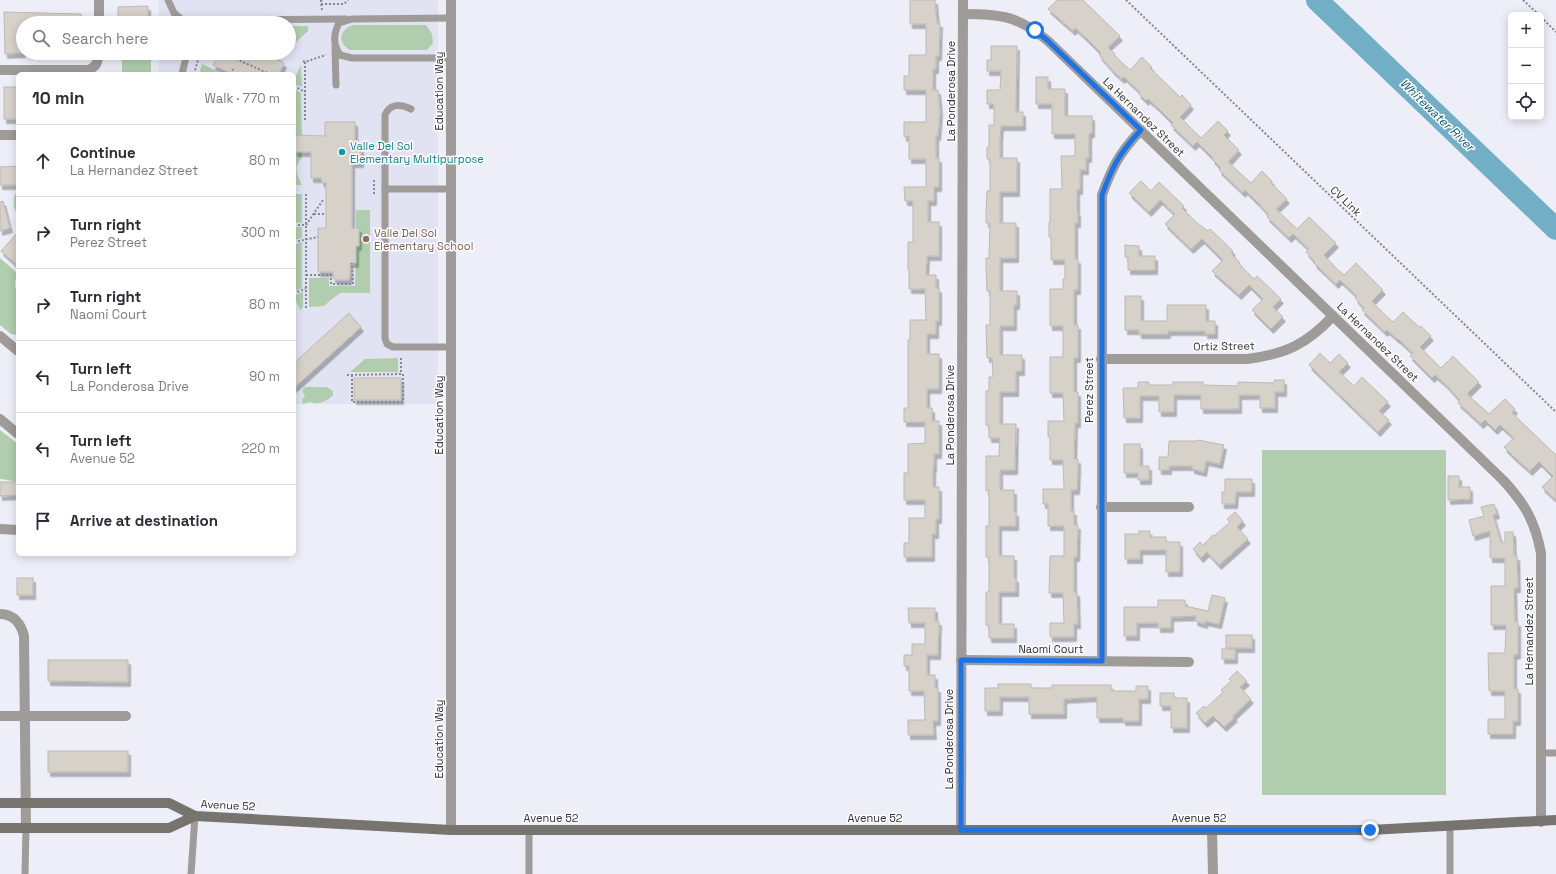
<!DOCTYPE html>
<meta charset="utf-8">
<style>
body{margin:0;font-family:"Space Grotesk",sans-serif;background:#f7f7f7;color:#2b2b33}
.controls{position:absolute;right:12px;top:12px;display:grid;overflow:hidden;border-radius:6px;box-shadow:0 2px 10px #0003}
.controls button{width:36px;height:36px;display:grid;place-items:center;padding:0;border:0;border-bottom:1px solid #e1e1e2;background:#fff;color:#2b2b33;font:20px sans-serif}
.stop{position:absolute;width:12px;height:12px;margin:-9px;border:3px solid #1a73e8;border-radius:50%;background:#fff}
.stop.end{background:#1a73e8;border-color:#fff;box-shadow:0 1px 4px #0008}
.list{margin:0;padding:0;list-style:none}
h2{display:flex;justify-content:space-between;align-items:center;height:52px;margin:0;padding:0 16px;font-size:17px}
h2 small{font-size:13px;font-weight:400;color:#7c7c81}
.list li{display:grid;grid-template-columns:26px 1fr auto;gap:12px;align-items:center;box-sizing:border-box;height:72px;padding:0 16px;border-top:1px solid #e1e1e2}
.list b{display:block;font-size:15px;white-space:nowrap}
.list p{margin:0;font-size:13px;white-space:nowrap;color:#7c7c81}
.list em{font-size:13px;font-style:normal;color:#7c7c81}
.icon{flex:none;width:22px;height:22px;fill:none;stroke:currentColor;stroke-width:2;stroke-linecap:round;stroke-linejoin:round}
.map{position:relative;flex:none;width:1556px;height:874px;overflow:hidden}
.search{position:absolute;background:#fff;box-shadow:0 2px 10px #0003;left:16px;top:16px;width:280px;height:44px;display:flex;align-items:center;gap:10px;box-sizing:border-box;padding:0 14px;border-radius:22px;color:#7c7c81;font-size:15px}
.panel{position:absolute;background:#fff;box-shadow:0 2px 10px #0003;left:16px;top:72px;width:280px;height:484px;border-radius:6px}
.map>svg:first-child{display:block}
.built{fill:#e1e3f3}
.green{fill:#b0cead}
.lines{fill:none;stroke-linecap:round;stroke-linejoin:round}
.river{stroke:#72aec5;stroke-width:22}
.building{fill:#d6d1c9;stroke:#beb9b2;filter:url(#shadow)}
.path{stroke:#86868d;stroke-width:2;stroke-dasharray:2 2;stroke-linecap:butt}
.lane{stroke:#9e9b98;stroke-width:7}
.street{stroke:#9e9b98;stroke-width:10}
.secondary{stroke:#77736f;stroke-width:10}
.route{stroke:#1a73e8;stroke-width:5}
.culture-dot{fill:#0f9aa8;stroke:#fff;stroke-width:1.5}
.education-dot{fill:#8d6e63;stroke:#fff;stroke-width:1.5}
.labels{text-anchor:middle;dominant-baseline:central;stroke-width:3;stroke-linejoin:round;paint-order:stroke}
.street-label{font-size:11px;fill:#303034;stroke:#fff}
.culture-label{font-size:11px;fill:#0d838f;stroke:#fff;text-anchor:start}
.education-label{font-size:11px;fill:#785e54;stroke:#fff;text-anchor:start}
.water-label{font-size:12px;font-style:italic;fill:#065b73;stroke:#fff}
</style>
<div class="map">
<svg width="1556" height="874" viewBox="0 0 1556 874">
<defs>
<filter id="shadow"><feDropShadow dx="2.5" dy="4.5" stdDeviation="0" flood-color="#0004"/></filter>
</defs>
<rect width="100%" height="100%" fill="#edeef7"/>
<path class="built" d="M159,0H438V404H294V74H159V53H289V23H159Z"/>
<g class="green">
<path d="M353,25H426L432,34L433,43L427,50H350C337,43 339,30 353,25Z"/>
<path d="M289,26H308V31L298,40L289,51Z"/>
<rect x="122" y="53" width="29" height="21"/>
<path d="M202,64L223,74H204L200,71Z"/>
<path d="M301,65L302,87L294,84V79Z"/>
<path d="M294,89L301,93L302,136H294Z"/>
<path d="M294,152H302V158C293,167 297,175 302,185H294Z"/>
<path d="M18,192V215C13,208 13,203 15,194Z"/>
<path d="M294,194H302V223L294,222Z"/>
<path d="M356,210H370V293H341L333,298L324,306L309,307V278H329V286H355L356,246H359L356,228Z"/>
<path d="M294,227H302V238L294,240Z"/>
<path d="M302,242V288L294,292V245Z"/>
<path d="M0,258L18,274C12,284 17,289 18,299C20,310 18,323 18,335L11,334L0,325Z"/>
<path d="M303,292V307L300,310L294,296Z"/>
<path d="M398,358V372H350L365,359Z"/>
<path d="M305,387H327L333,391V395C327,402 317,405 309,402L303,404L302,400L305,395L302,391Z"/>
<path d="M0,430L18,444V482C12,482 8,479 0,479Z"/>
<rect x="1262" y="450" width="184" height="345"/>
</g>
<g class="lines">
<path class="river" d="M1317,0L1556,229"/>
</g>
<g class="building">
<path d="M910,0H935L937,23H940L939,56H936V69H933V90H938L940,111L938,136H936V158H939V187H934V201H928V222H939V256H927L926,275H936V288H939V321H936V334H927V354H939V389H927V408H932V421H939V454H934V468H933V487H939V519H936V534H932V557H904V543H909V518H925V500H904V473H908V444L925,443V422H904V408H908V340H910V320H926L925,289H909V270H908V242H913V201H905L904,187H926V159H909V136L904,137V122H926V90H904V76H909V55H926V24H910Z"/>
<path d="M1057,0H1083L1120,36L1108,47L1115,54L1114,55L1130,70L1142,57L1152,67L1150,68L1180,97L1182,95L1191,105L1180,117L1201,138L1218,121L1228,131L1224,135L1239,150L1228,162L1251,183L1262,171L1272,181L1271,183L1287,199L1276,209L1297,229L1309,217L1336,243L1324,255L1337,269L1344,275L1356,263L1383,290L1372,301L1378,308L1393,322L1403,312L1419,327L1421,326L1431,336L1420,347L1441,368L1453,356L1479,382L1467,394L1489,414L1505,399L1515,409L1512,413L1556,455V500L1542,487L1553,476L1539,462L1530,471L1514,457L1504,447L1514,438L1500,425L1495,430L1485,420L1481,424L1465,409L1458,403L1460,400L1446,385L1435,375L1432,378L1410,356L1413,353L1398,339H1397L1387,330L1385,332L1362,310L1364,308L1355,298L1357,296L1340,280L1336,284L1314,263L1315,262L1306,252L1309,249L1293,234L1289,238L1267,217L1269,215L1260,205L1245,190L1243,193L1219,170L1221,168L1212,159L1213,158L1197,142L1193,146L1171,125L1173,123L1158,108L1148,99L1146,101L1138,93L1140,92L1124,77L1122,79L1114,72L1099,55L1101,53L1085,37L1075,28L1073,31L1048,9Z"/>
<path d="M148,6V20H118V7Z"/>
<path d="M4,12L81,14V23H23V53L5,54Z"/>
<path d="M991,46H1017L1016,112H1023V126H1001L1000,137V158H1017V192H1000V223H1016V258H1000V291H1017V305H1014V326H1000V355H1022V371H1016V392H1000V424H1016L1015,470H1000V490H1014V512H1016V526H999V556H1014V578H1016V592H999V624H1014V638H989V625H986V592H989V557H986V526H989V490L986,491V456H999L1000,438H989V425H986V391H989V377H993L992,358H987L986,325H990V291H987L986,269V258H989L990,223H986V212L987,191H990V159H987V147H989V125H994V104H987V90H1000L1001,71H987V60H991Z"/>
<path d="M219,53H271L279,57L277,60L284,63L279,74H232L213,65Z"/>
<path d="M1036,77H1048V89H1065V116H1092V133L1089,134V158H1086V170H1080V190H1077V212H1078V223H1075V259H1078V290H1074V325H1078V358H1074V392H1078V423H1075L1074,459H1078V470L1077,490H1071V511H1074V525H1078L1077,557H1074V592H1077L1078,624H1074V637H1050V623H1064L1063,593H1049L1050,556H1064V526H1048V504H1043V489H1064L1063,460H1050V437H1048V421H1064L1063,393H1050V357H1063V326H1050V289H1063V279H1065V260H1051V237H1049V222H1050V189H1062L1061,156H1075V134H1052V104H1036Z"/>
<rect x="4" y="87" width="13" height="32"/>
<path d="M325,122H355V148H361V163H352V228H359V246H356V263H350V277H349V280H335V278H333V272H318V228H326V183H322L321,178H311V152H295V135L325,136Z"/>
<path d="M18,166V185H0V167Z"/>
<path d="M1141,181L1151,191L1159,182L1184,206L1182,208L1197,223L1208,231L1210,229L1233,251L1231,253L1240,263L1239,264L1254,279L1257,276L1281,299L1273,307L1283,317L1271,329L1252,310L1263,299L1249,285L1239,295L1212,271L1223,260L1202,239L1191,249L1165,224L1175,214L1160,200L1149,212L1129,193Z"/>
<path d="M3,201L10,228L0,231V202Z"/>
<path d="M18,232V266L1,251Z"/>
<path d="M1125,245L1139,246V256H1155V270H1128V257H1125Z"/>
<path d="M1125,296H1141V321H1167V305H1206V321H1215V334H1205V331H1168V334H1139V330H1125Z"/>
<path d="M349,313L361,327L294,388V363Z"/>
<path d="M1320,353L1330,363L1339,354L1348,363L1339,372L1354,386L1362,377L1388,402L1379,411L1389,420L1378,432L1309,365Z"/>
<rect x="354" y="378" width="47" height="22"/>
<path d="M1274,380H1284V392H1275V408H1260V395H1239V409H1201V395H1174V412H1159V396H1140V418H1124L1123,388H1138V382H1149V385H1173V382H1203V385L1238,386V382L1274,383Z"/>
<path d="M1198,440L1224,445L1220,464L1206,461L1204,472L1192,469V466H1169V470H1159V457H1168L1169,441H1197Z"/>
<path d="M1124,444H1140V466H1149V480H1138V473H1124Z"/>
<path d="M1448,476H1459V487H1470V499L1448,500Z"/>
<path d="M1225,479H1252V492H1236L1235,504H1222V492H1225Z"/>
<path d="M0,482H18V495L0,496Z"/>
<path d="M1494,504L1497,514L1493,515L1501,542H1505V532H1513L1514,556H1517L1518,588H1514L1515,622H1518V654L1514,655V689H1518V721H1513V734H1488V719H1505V691H1489L1488,653H1505L1506,625H1491V586H1505V558H1490V531L1473,536L1469,520L1484,516L1481,507Z"/>
<path d="M1235,512L1243,521L1237,527L1248,539L1219,565L1207,552L1201,558L1193,549L1200,542L1203,545L1213,535L1214,536L1230,522L1227,519Z"/>
<path d="M1139,531H1150V537H1166V542H1180V572H1166V550H1140V559H1125V534H1139Z"/>
<rect x="17" y="578" width="16" height="17"/>
<path d="M1212,595L1225,598L1219,624L1205,621V624L1195,621L1196,616L1171,617V628H1158V623H1137V636H1124V607H1158V600H1185V606L1208,611Z"/>
<path d="M908,608H935V621H939L938,655H927V675H935V688H938V721H933L934,735H908V720H925L924,691H909V666H904V655H912V644H925V623H909Z"/>
<rect x="1226" y="635" width="26" height="13"/>
<rect x="1222" y="649" width="13" height="10"/>
<path d="M48,660H128V682L48,681Z"/>
<path d="M1237,671L1247,681L1240,687L1251,699L1233,716L1235,717L1224,727L1213,716L1205,723L1196,713L1204,706L1206,708L1223,692L1221,690L1231,681L1229,679Z"/>
<path d="M998,684H1031V688H1052V685H1111V691H1136V686H1148V699H1139V721H1123V718H1097V697L1064,699V714H1029V697H1000V711H985V688H998Z"/>
<path d="M1160,693H1174V698H1187V728H1171V706H1160Z"/>
<rect x="48" y="751" width="80" height="21"/>
</g>
<g class="lines">
<g class="path">
<path d="M321,0L322,11"/>
<path d="M1126,0L1556,412"/>
<path d="M1523,0L1539,15"/>
<path d="M321,4H344L348,0"/>
<path d="M1541,17L1556,32"/>
<path d="M287,53H288"/>
<path d="M236,59L270,74"/>
<path d="M303,61L305,62L326,55"/>
<path d="M305,62V122"/>
<path d="M194,74L200,53"/>
<path d="M231,74L233,69"/>
<path d="M294,86L305,92"/>
<path d="M374,180V194"/>
<path d="M306,194V309"/>
<path d="M314,214H326"/>
<path d="M294,225H306L323,200"/>
<path d="M294,242L318,237"/>
<path d="M306,275H331V284H353L352,263"/>
<path d="M294,294L306,288"/>
<path d="M347,375L401,374V358"/>
<path d="M352,375V402H403V374H401"/>
</g>
<g class="lane">
<path d="M168,0L174,13L186,23"/>
<path d="M451,18L352,19L339,23C333,35 333,44 340,55L352,58H451"/>
<path d="M206,23L212,20L346,19"/>
<path d="M335,47L336,85"/>
<path d="M182,74L187,53"/>
<path d="M411,109C401,104 390,103 385,115V338L387,344L393,347H451"/>
<path d="M385,189H451"/>
<path d="M1541,753H1556"/>
<path d="M25,874L26,828"/>
<path d="M191,874L195,816"/>
<path d="M529,874V830"/>
<path d="M1450,874V826"/>
</g>
<g class="street">
<path d="M451,0V830"/>
<path d="M963,14C1002,14 1018,16 1048,41L1503,480C1525,504 1535,521 1541,553V822"/>
<path d="M99,23V0"/>
<path d="M0,70H89C97,66 98,62 98,53"/>
<path d="M0,135H18"/>
<path d="M0,336L18,351"/>
<path d="M1101,359H1247C1285,354 1306,345 1333,316"/>
<path d="M0,419L18,434"/>
<path d="M1101,507H1189"/>
<path d="M0,529L18,530"/>
<path d="M0,614C14,614 21,624 24,636L26,828"/>
<path d="M961,660L1189,662"/>
<path d="M1102,661V195C1112,167 1120,152 1141,130"/>
<path d="M0,716H126"/>
<path d="M961,830L963,0"/>
<path d="M1212,830L1213,874"/>
</g>
<g class="secondary">
<path d="M0,803H169L195,816L451,830H1370L1556,820"/>
<path d="M0,828H169L195,816"/>
</g>
</g>
<g class="lines">
<path class="route" d="M1035,30L1048,41L1141,130C1120,152 1112,167 1102,195V661L961,660V830H1370"/>
</g>
<circle class="culture-dot" cx="342" cy="152" r="4"/>
<circle class="education-dot" cx="366" cy="239" r="4"/>
<g class="labels">
<g class="street-label">
<text transform="translate(439 91) rotate(-90)">Education Way</text>
<text transform="translate(951 91) rotate(-90)">La Ponderosa Drive</text>
<text transform="translate(1144 117) rotate(44)">La Hernandez Street</text>
<text transform="translate(1346 201) rotate(44)">CV Link</text>
<text transform="translate(1378 342) rotate(44)">La Hernandez Street</text>
<text transform="translate(1224 346) rotate(-1)">Ortiz Street</text>
<text transform="translate(1089 390) rotate(-90)">Perez Street</text>
<text transform="translate(439 415) rotate(-90)">Education Way</text>
<text transform="translate(950 415) rotate(-90)">La Ponderosa Drive</text>
<text transform="translate(1529 631) rotate(-90)">La Hernandez Street</text>
<text x="1051" y="649">Naomi Court</text>
<text transform="translate(439 739) rotate(-90)">Education Way</text>
<text transform="translate(949 739) rotate(-90)">La Ponderosa Drive</text>
<text transform="translate(228 805) rotate(3)">Avenue 52</text>
<text x="551" y="818">Avenue 52</text>
<text x="875" y="818">Avenue 52</text>
<text x="1199" y="818">Avenue 52</text>
</g>
<g class="culture-label">
<text x="350" y="146">Valle Del Sol<tspan x="350" dy="13">Elementary Multipurpose</tspan></text>
</g>
<g class="education-label">
<text x="374" y="233">Valle Del Sol<tspan x="374" dy="13">Elementary School</tspan></text>
</g>
<g class="water-label">
<text transform="translate(1437 115) rotate(44)">Whitewater River</text>
</g>
</g>
</svg>
<div class="controls">
<button>+</button>
<button>−</button>
<button><svg class="icon" aria-label="locate" viewBox="0 0 24 24"><circle cx="12" cy="12" r="6"/><path d="M12 2v4M12 18v4M2 12h4M18 12h4"/></svg></button>
</div>
<div class="stop" style="left:1035px;top:30px"></div>
<div class="stop end" style="left:1370px;top:830px"></div>
<div class="search"><svg class="icon" aria-label="search" viewBox="0 0 24 24"><circle cx="10" cy="10" r="6"/><path d="M15 15l6 6"/></svg>Search here</div>
<section class="panel">
<h2>10 min<small>Walk · 770 m</small></h2>
<ul class="list">
<li><svg class="icon" aria-label="ahead" viewBox="0 0 24 24"><path d="M12 20V5M6 11l6-6 6 6"/></svg><div><b>Continue</b><p>La Hernandez Street</p></div><em>80 m</em></li>
<li><svg class="icon" aria-label="right" viewBox="0 0 24 24"><path d="M7 20v-9h11M14 6l5 5-5 5"/></svg><div><b>Turn right</b><p>Perez Street</p></div><em>300 m</em></li>
<li><svg class="icon" aria-label="right" viewBox="0 0 24 24"><path d="M7 20v-9h11M14 6l5 5-5 5"/></svg><div><b>Turn right</b><p>Naomi Court</p></div><em>80 m</em></li>
<li><svg class="icon" aria-label="left" viewBox="0 0 24 24"><path d="M17 20v-9H6M10 6l-5 5 5 5"/></svg><div><b>Turn left</b><p>La Ponderosa Drive</p></div><em>90 m</em></li>
<li><svg class="icon" aria-label="left" viewBox="0 0 24 24"><path d="M17 20v-9H6M10 6l-5 5 5 5"/></svg><div><b>Turn left</b><p>Avenue 52</p></div><em>220 m</em></li>
<li><svg class="icon" aria-label="arrive" viewBox="0 0 24 24"><path d="M6 21V4h12l-3 4 3 4H6"/></svg><div><b>Arrive at destination</b></div></li>
</ul>
</section>
</div>
